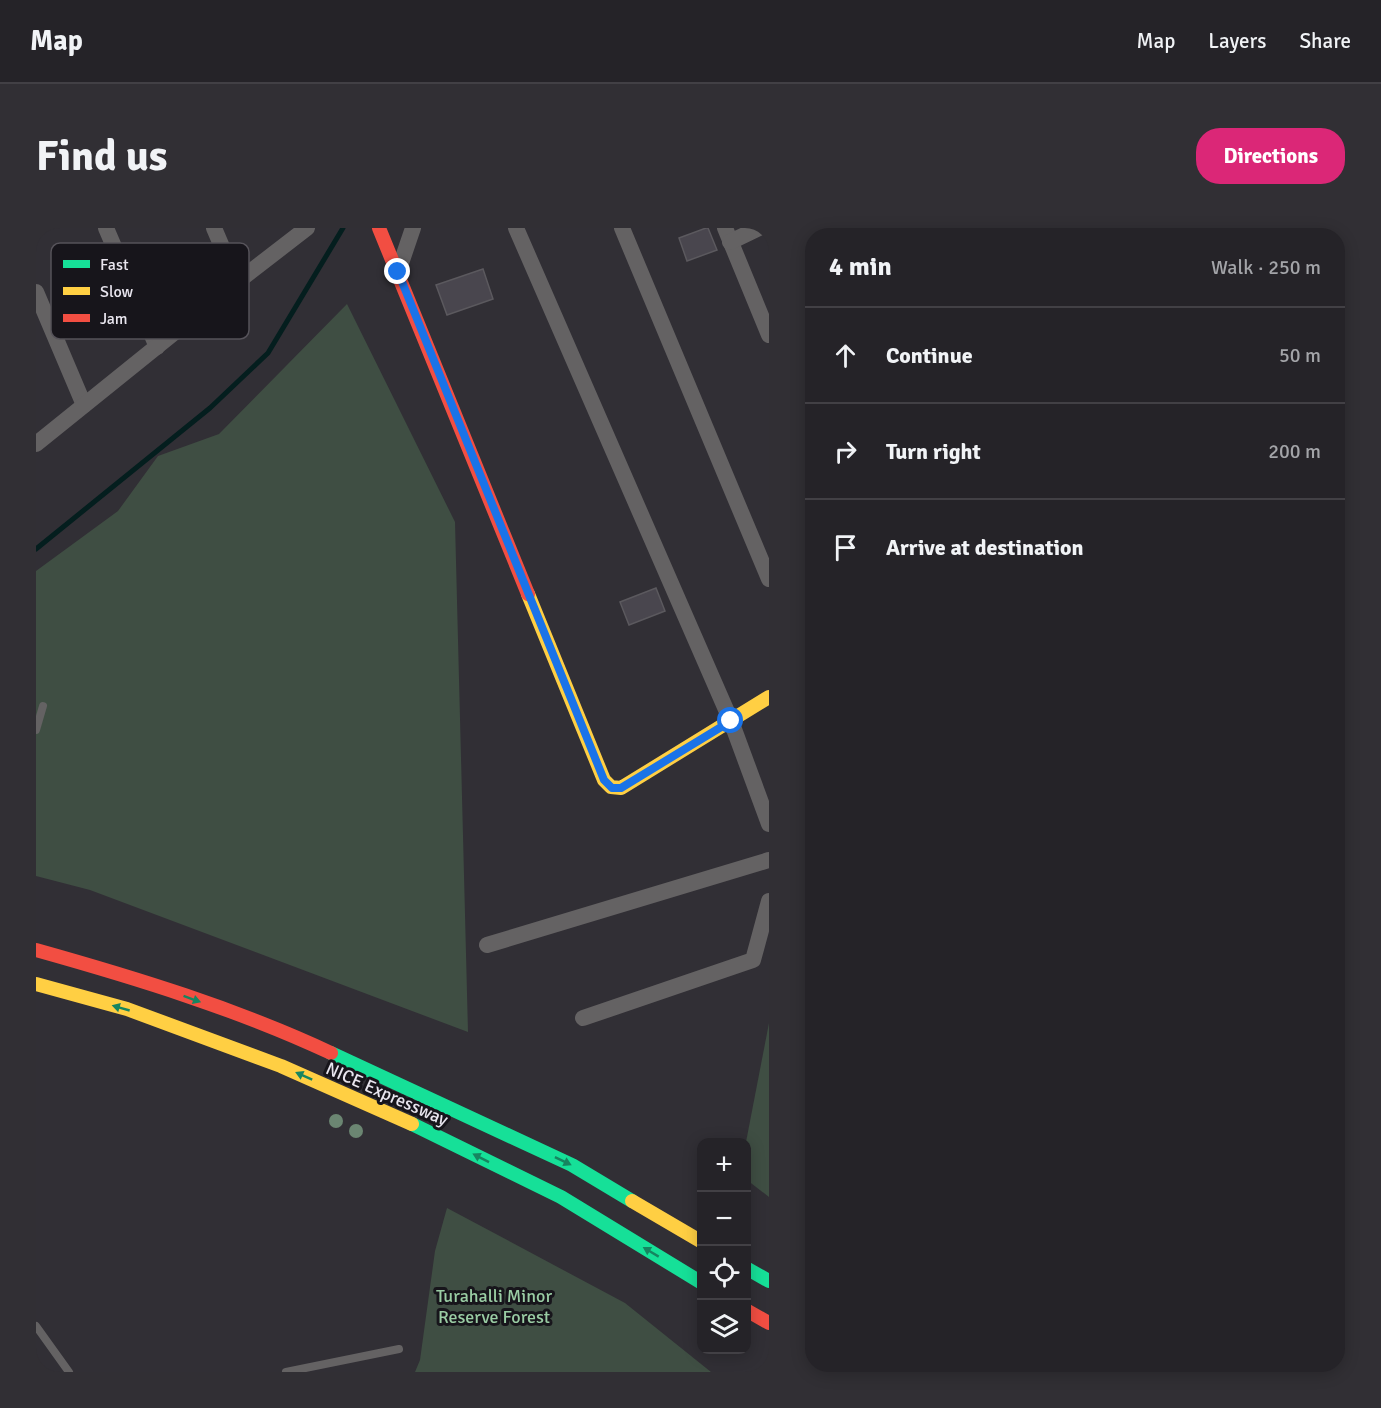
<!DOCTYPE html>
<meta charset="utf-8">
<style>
body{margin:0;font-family:Signika,sans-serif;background:#312f34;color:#f1f3f6}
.controls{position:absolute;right:18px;bottom:18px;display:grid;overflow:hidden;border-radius:12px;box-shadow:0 3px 15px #0003}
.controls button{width:54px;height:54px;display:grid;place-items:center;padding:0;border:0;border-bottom:2px solid #424045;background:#252328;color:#f1f3f6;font:30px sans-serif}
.stop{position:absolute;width:18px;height:18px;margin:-14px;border:4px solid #1a73e8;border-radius:50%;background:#fff}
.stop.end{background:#1a73e8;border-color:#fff;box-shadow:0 2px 6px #0008}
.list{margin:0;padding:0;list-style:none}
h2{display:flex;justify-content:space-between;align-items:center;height:78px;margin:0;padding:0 24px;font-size:26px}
h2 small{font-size:20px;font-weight:400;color:#a3a4a8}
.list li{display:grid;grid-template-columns:39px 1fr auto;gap:18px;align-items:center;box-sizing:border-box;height:96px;padding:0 24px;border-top:2px solid #424045}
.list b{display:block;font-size:22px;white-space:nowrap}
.list em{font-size:20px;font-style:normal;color:#a3a4a8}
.icon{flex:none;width:33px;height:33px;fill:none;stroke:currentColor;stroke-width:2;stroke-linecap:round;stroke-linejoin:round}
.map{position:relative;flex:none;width:733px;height:1144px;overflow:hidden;border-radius:24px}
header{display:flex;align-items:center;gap:36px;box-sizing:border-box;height:84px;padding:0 30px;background:#252328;border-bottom:2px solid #424045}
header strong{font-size:28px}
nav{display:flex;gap:33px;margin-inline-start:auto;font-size:21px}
.intro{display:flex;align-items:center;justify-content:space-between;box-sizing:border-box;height:144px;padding:0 36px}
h1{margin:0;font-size:42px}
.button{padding:15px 27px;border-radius:24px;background:#db2777;color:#fff;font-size:21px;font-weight:700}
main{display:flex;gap:36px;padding:0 36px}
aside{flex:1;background:#252328;border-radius:24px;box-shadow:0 3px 15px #0003}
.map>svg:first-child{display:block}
.green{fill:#3f4e43}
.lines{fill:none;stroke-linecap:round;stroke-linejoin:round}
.stream{stroke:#041e1e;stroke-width:5}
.building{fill:#49464e;stroke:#5b595e;stroke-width:1.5}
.lane{stroke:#646263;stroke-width:8}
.street{stroke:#646263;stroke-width:16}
.fast{stroke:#16e098;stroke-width:14}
.slow{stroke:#ffcf43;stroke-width:14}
.jam{stroke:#f24e42;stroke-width:14}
.tree{fill:#6b8672}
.oneway{fill:#168560}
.route{stroke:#1a73e8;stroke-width:8}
.labels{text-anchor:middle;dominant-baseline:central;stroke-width:6;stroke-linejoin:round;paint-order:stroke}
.street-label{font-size:18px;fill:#e8e5ee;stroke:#17151b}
.park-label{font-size:18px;fill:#9acda4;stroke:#17151b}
.key{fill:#17151b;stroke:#56535a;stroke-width:1.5}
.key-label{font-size:16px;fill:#e8e5ee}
</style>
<header>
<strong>Map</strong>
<nav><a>Map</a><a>Layers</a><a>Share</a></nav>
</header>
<div class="intro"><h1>Find us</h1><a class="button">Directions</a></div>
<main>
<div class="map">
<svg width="733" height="1144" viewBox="0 0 733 1144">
<rect width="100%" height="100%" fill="#312f35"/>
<g class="green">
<path d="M311,76L419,294L432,804L54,662L0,648V343L82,283L122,228L183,206Z"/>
<path d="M733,795V969L711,952L710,914Z"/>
<path d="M411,980L589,1075L675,1144H379L384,1132L399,1023Z"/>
</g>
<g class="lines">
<path class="stream" d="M0,321L174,180L232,125L307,0"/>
</g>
<g class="building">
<path d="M670,0H672L681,22L651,33L643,10Z"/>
<path d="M447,41L457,71L411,87L400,57Z"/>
<path d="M620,360L629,383L593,397L584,374Z"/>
</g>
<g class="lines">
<g class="lane">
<path d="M0,502L7,478"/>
<path d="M0,1098L33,1144"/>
<path d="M250,1144L363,1121"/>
</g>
<g class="street">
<path d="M70,0L121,119"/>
<path d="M178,0L201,54"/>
<path d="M480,0L695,493L733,596"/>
<path d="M586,0L733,351"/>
<path d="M689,0L733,107"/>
<path d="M694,14L723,0"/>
<path d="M362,44L377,0"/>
<path d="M0,64L48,177"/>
<path d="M0,216L201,54L271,0"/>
<path d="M451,717L733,632"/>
<path d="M547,790L717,732L733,673"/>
</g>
<g class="fast">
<path d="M295,825L536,937L596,973"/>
<path d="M376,896L525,969L666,1055"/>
<path d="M710,1040L733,1053"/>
</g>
<g class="slow">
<path d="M492,366L568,552L575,559L585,560L733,469"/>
<path d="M0,756L91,781L245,838L376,896"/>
<path d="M596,973L666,1014"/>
</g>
<g class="jam">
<path d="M343,0L492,366"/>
<path d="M0,722C100,750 201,781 295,825"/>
<path d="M710,1082L733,1095"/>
</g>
</g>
<g class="tree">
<circle cx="300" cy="893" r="7"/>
<circle cx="320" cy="903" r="7"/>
</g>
<defs><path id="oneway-solid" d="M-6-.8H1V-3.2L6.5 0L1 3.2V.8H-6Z" transform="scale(1.5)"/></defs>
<g class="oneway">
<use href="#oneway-solid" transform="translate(156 771) rotate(20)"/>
<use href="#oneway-solid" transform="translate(85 780) rotate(-164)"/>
<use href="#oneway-solid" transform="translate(268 848) rotate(-156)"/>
<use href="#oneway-solid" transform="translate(445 930) rotate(-153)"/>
<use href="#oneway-solid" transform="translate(527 933) rotate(26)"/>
<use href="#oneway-solid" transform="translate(615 1024) rotate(-149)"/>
</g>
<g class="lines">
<path class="route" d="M362,44L568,552L576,560H585L695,493"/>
</g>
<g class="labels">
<g class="street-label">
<text transform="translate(351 866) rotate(24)">NICE Expressway</text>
</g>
<g class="park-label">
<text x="458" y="1068">Turahalli Minor<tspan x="458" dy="21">Reserve Forest</tspan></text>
</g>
</g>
<rect x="15" y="15" width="198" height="96" rx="9" class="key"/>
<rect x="27" y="32" width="27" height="8" fill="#16e098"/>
<rect x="27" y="59" width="27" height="8" fill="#ffcf43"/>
<rect x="27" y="86" width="27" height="8" fill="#f24e42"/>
<g class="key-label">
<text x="64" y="42">Fast</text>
<text x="64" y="69">Slow</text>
<text x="64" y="96">Jam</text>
</g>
</svg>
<div class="controls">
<button>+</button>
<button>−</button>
<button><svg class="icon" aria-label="locate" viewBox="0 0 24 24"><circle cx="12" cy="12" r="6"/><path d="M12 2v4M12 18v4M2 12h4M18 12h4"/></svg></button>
<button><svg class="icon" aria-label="layers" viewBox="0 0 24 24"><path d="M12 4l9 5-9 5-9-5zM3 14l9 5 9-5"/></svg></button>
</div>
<div class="stop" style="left:695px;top:493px"></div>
<div class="stop end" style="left:362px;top:44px"></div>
</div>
<aside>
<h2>4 min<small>Walk · 250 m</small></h2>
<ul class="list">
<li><svg class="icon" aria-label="ahead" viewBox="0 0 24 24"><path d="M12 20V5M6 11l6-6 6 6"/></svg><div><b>Continue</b></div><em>50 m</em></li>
<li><svg class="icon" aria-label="right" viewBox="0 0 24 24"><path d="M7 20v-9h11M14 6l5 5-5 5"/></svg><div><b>Turn right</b></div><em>200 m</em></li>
<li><svg class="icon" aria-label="arrive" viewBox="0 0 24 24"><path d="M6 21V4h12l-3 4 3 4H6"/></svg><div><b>Arrive at destination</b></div></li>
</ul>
</aside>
</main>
